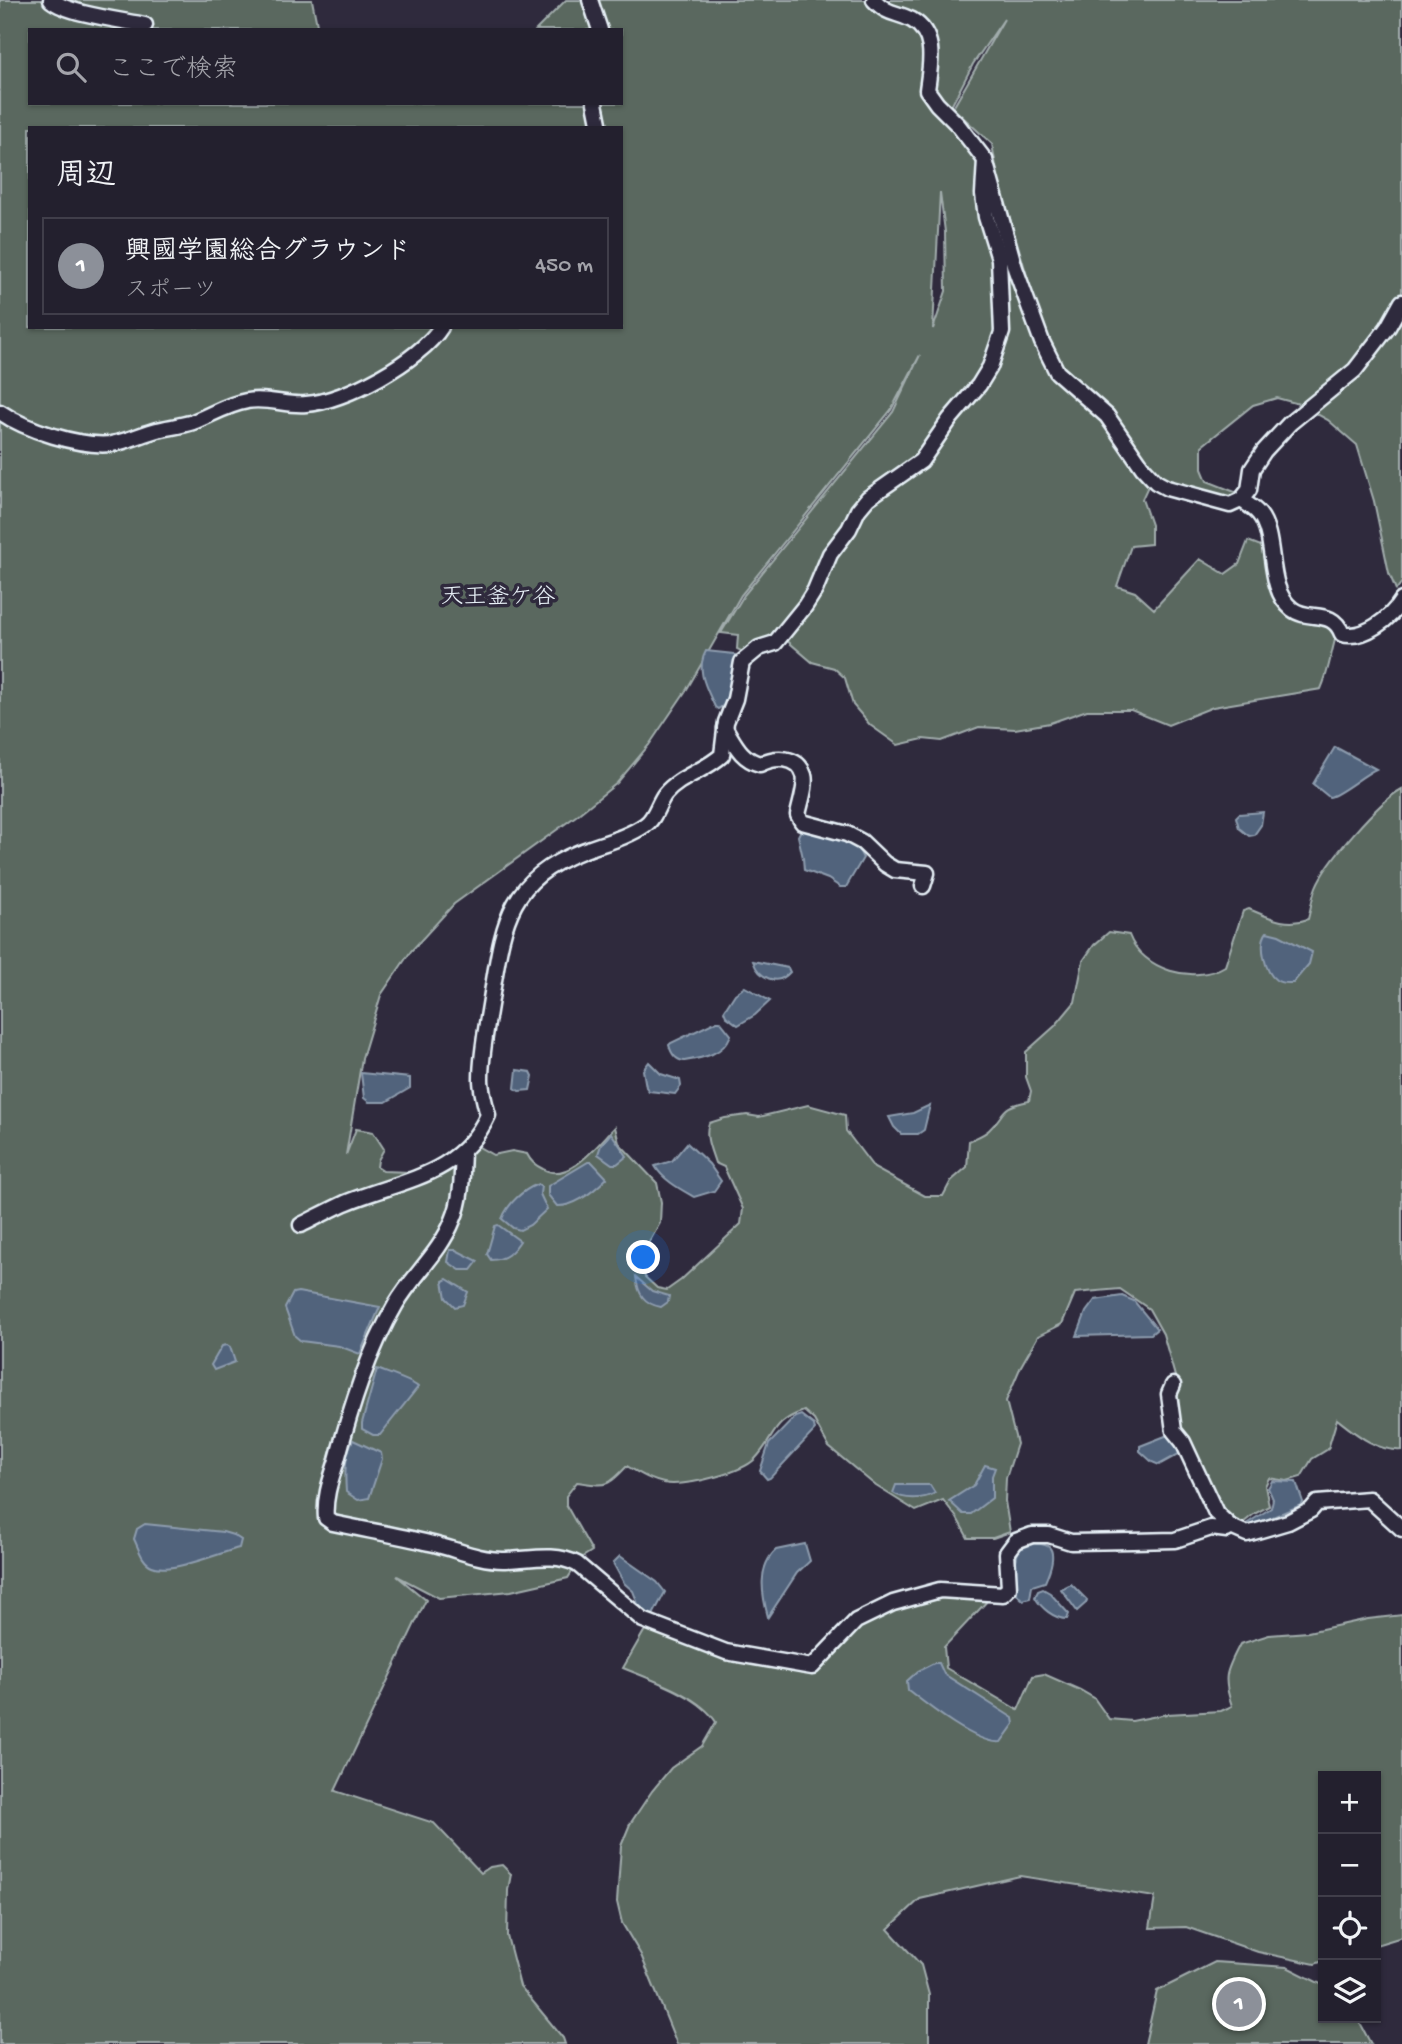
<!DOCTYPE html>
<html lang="ja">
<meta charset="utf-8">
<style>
body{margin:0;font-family:"Gochi Hand","Klee One",sans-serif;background:#2b2836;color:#f1f3f6}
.controls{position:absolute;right:21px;bottom:21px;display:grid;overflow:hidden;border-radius:0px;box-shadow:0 2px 5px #0004}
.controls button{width:63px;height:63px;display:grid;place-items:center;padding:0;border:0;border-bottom:2px solid #403e4a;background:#23202e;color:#f1f3f6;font:35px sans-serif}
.you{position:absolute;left:644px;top:1258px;width:24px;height:24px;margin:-18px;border:5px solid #fff;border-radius:50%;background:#1a73e8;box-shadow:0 0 0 10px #1a73e833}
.badge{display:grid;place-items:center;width:46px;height:46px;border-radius:50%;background:#8c9099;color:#fff;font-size:23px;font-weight:700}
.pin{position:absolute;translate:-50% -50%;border:4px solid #fff;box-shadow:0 2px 7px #0006}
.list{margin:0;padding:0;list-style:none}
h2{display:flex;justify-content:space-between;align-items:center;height:91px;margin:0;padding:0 28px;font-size:30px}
h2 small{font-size:23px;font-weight:400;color:#a3a3aa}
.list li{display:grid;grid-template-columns:46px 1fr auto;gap:21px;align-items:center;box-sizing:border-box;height:98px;margin:0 14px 14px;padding:0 14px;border:2px solid #403e4a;border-radius:0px}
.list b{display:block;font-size:26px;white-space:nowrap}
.list p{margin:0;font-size:23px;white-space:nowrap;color:#a3a3aa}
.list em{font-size:23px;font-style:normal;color:#a3a3aa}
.icon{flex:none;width:38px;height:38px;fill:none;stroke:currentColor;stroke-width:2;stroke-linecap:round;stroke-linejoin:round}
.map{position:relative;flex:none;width:1402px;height:2044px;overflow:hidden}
.search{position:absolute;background:#23202e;box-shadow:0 2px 5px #0004;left:28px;top:28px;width:595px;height:77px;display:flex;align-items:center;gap:18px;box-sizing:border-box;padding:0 24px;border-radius:0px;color:#a3a3aa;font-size:26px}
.panel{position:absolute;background:#23202e;box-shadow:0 2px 5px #0004;left:28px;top:126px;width:595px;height:203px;border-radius:0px}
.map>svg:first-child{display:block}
.green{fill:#5a685f;stroke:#a1acac;stroke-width:2;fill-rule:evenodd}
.water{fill:#51637c;stroke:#8d9cae;stroke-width:2}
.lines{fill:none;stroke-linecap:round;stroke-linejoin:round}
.street-casing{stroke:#e8f1f8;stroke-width:19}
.street{stroke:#2f2a3d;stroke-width:14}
.labels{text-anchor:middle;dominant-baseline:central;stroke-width:7;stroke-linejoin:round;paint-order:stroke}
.neighbourhood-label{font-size:23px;fill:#e8f1f8;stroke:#2f2a3d}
</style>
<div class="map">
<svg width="1402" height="2044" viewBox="0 0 1402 2044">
<rect width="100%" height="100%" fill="#2f2a3d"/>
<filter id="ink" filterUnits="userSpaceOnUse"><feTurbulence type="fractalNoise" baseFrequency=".0143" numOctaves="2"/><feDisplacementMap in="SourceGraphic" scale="14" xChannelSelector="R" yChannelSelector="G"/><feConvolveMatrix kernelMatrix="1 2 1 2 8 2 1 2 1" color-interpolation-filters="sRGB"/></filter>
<g filter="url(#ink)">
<g class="green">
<path d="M0,0H312L318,30H30V103H621V30H536L566,0H1402V582L1396,590L1389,573L1374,501L1357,445L1328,420L1299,404L1277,398L1253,405L1202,446V469L1207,481L1235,492L1236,497H1226L1168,483L1153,472L1116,417L1095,394L1062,369L1043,330L998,178L992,144L953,108L1004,19L973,64L944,120L979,159L1031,330L1149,484L1142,499L1151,525V544L1131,546L1117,586L1135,592L1154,609L1200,559L1225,574L1239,564L1248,541L1261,546L1272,590L1320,618L1337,633C1331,652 1329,671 1321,689L1213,707L1168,725L1131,710H1087L1050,723L1015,729L979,727L942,741L923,739L898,745L870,725L853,705L845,678L834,668L812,662L785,639L745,653L737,649L738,635L721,633L744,595L893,412L920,355L891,410L741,595L687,689L649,745L617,783L576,816L454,904L411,951L381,995L362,1058L346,1155L356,1129L373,1132L384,1149L378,1160L377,1167L383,1171L410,1172L427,1179L460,1161L477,1146L493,1155L512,1151L527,1154C531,1162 535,1165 543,1169C569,1184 598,1144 615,1127L619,1143L657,1183L661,1202L660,1223L641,1257V1266L645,1277L657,1288L667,1290L681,1280L741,1224L743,1209L724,1167L715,1163C711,1150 704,1136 709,1123L725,1118L747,1115L759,1117L808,1105L845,1115L846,1131L874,1168L925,1196H943L951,1181L967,1167L969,1141C975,1138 984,1135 989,1130C1007,1113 998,1107 1029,1101L1031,1091L1026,1077V1052L1055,1026L1075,1002L1083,961L1094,945L1109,932L1129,935C1142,970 1194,985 1225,966L1243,911L1249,909C1270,918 1287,927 1308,919C1311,908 1312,897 1316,887C1326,862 1379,801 1402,789V1450C1377,1452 1356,1434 1337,1419L1328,1449L1312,1459L1301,1477L1287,1481L1269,1478L1265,1486L1269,1506L1254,1514L1238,1527L1217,1506L1176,1432V1380L1163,1334L1149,1309L1120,1289L1075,1293L1062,1324L1038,1336L1021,1366L1006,1401L1017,1444L1006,1478L1005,1501L1010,1532L993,1538H968L957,1518L943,1500L916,1511L876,1486L829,1447L814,1420L804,1411C771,1422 776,1437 755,1459C741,1473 692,1484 673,1484C656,1484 641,1474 627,1466C607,1488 606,1486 577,1482L566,1496V1505L592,1551L581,1558L568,1578L511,1591L439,1598L397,1576L426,1600L335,1791L434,1823L481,1873L490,1867L502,1865L511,1874L508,1890L507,1936L520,1986L563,2038L565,2044H0ZM30,128H621V327H30ZM940,192L945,232L946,291L933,329Z"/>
<path d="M944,1596H992L944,1647L946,1668L1018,1710L1033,1676L1044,1674L1080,1690L1094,1698L1109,1719L1132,1721L1167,1714L1221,1711L1232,1706C1222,1677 1226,1671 1240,1644L1269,1635L1308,1632L1368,1619L1402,1615V1937L1376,1945V1776H1323V1961L1315,1964L1258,1952L1186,1927L1150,1928L1155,1897L1020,1876L920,1899L888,1929L921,1965L929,1995V2044H677L641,1955L622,1923L617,1902L621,1846L630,1824L652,1791L671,1768L702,1746L716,1722C699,1695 652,1680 623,1668L646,1628L766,1661L802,1674L823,1668L835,1649L859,1626L893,1607Z"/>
<path d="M1215,1962L1287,1967L1323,1985V2018H1357L1371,2044H1145L1157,1991Z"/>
</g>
<g class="water">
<path d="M706,651L734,654L736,656C735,672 735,702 718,709L715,707C707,689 695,670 706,651Z"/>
<path d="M1335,747L1376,769C1364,774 1339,796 1329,797L1313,784Z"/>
<path d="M1263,812L1261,825L1254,835L1249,836L1239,828L1236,817L1239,814Z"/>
<path d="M803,826C824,833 854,836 863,858L846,887H840L828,879L804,870L803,858L798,836Z"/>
<path d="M1267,932L1279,935L1312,952L1309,964L1293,983C1287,983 1282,984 1276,980C1265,972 1258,943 1267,932Z"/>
<path d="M753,961L788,968L790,972C777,987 759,978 753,961Z"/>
<path d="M745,987L770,1001L755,1015L738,1025L726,1016L724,1011L735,994Z"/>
<path d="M717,1021H720L731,1035C723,1055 703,1058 684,1061C675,1060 671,1053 669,1045L671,1043Z"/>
<path d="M649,1062L661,1074L680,1080L681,1086L675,1094L649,1091L646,1087L643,1070Z"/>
<path d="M517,1070L531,1072L533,1076L530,1090L519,1091L515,1088Z"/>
<path d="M361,1073L410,1078V1088L386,1102H369L364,1098Z"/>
<path d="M930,1105L924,1130L918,1134H901L894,1127L889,1117L913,1113Z"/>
<path d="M611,1133L627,1156L617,1164H612L598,1154L601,1145Z"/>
<path d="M687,1143L709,1164L721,1181L714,1191L694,1197C680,1189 663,1180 655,1166L672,1161Z"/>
<path d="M588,1162H592L607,1178C595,1190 576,1207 557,1206L548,1195V1186Z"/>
<path d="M538,1184L541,1186L540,1194L547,1209L530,1225L520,1230L513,1228L502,1219C508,1203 523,1190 538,1184Z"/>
<path d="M498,1225L520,1241C512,1253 505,1260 491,1260L487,1254L495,1226Z"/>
<path d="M450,1250H456L478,1261L471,1270H460L448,1262Z"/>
<path d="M636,1277L652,1291L669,1296L668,1302L661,1307C644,1304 638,1294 636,1277Z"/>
<path d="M447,1279L468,1292L463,1305L455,1307L446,1298L443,1281Z"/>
<path d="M298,1292L380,1307L360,1354L339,1346L301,1341L295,1336L285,1308L293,1293Z"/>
<path d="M1122,1296L1134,1301L1157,1329L1151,1334L1077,1336L1086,1312L1095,1300Z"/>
<path d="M227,1345L230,1347L235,1362L214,1370L211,1365L222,1346Z"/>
<path d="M377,1369C387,1373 412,1381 418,1387L380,1435H373L362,1429V1423Z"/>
<path d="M801,1415L814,1425L815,1430L770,1478L767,1479L760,1471L769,1444L795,1417Z"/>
<path d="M1168,1435L1178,1447L1179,1454L1159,1465L1152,1462L1140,1451V1446Z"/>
<path d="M353,1440L381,1453L382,1459L369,1498L358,1500L346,1492C345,1476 344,1454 353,1440Z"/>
<path d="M985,1465L995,1468L992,1476V1498L971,1514H963L949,1501L974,1485Z"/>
<path d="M1272,1481L1296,1482L1303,1502L1301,1505L1254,1525L1243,1526L1271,1508L1273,1499L1268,1488Z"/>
<path d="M896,1485H930L935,1493C924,1500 903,1500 893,1493Z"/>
<path d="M145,1524L223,1532L233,1535L241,1540L239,1548C219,1553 170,1574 152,1566C142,1562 139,1549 134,1539L137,1529Z"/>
<path d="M805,1544L810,1561L797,1573L768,1617C762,1595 757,1567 776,1550Z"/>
<path d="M1027,1544C1032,1544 1040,1543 1045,1545C1059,1549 1049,1573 1045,1582L1032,1586L1030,1598L1023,1600C1008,1590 1015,1566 1018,1551Z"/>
<path d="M620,1556L657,1582L665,1592L652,1617H648L640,1609L633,1591L624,1583L613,1563Z"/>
<path d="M1071,1584L1087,1600L1086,1603L1077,1611L1061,1589Z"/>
<path d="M1043,1589L1050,1593L1069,1614L1067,1619C1054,1619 1041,1608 1035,1597L1038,1591Z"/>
<path d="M934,1663H939L944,1674L1013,1718L1014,1724L1001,1742C977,1745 927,1705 908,1690L907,1681L918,1671Z"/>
</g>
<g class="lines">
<defs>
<g id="street">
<path d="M51,0C68,14 121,20 145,25"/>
<path d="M590,0L600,30"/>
<path d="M874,0C889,16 895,11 912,20C938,35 930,66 927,90L937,104L958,125L985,160L1015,268L1042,342L1057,372L1107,416L1143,468L1156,482L1167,488L1230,505L1241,500L1249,490L1252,469L1264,451L1290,423L1355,370L1388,327L1402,302"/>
<path d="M595,103L600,128"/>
<path d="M0,412C26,430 79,447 111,444C126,442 142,434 157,430C169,427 181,426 193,422C211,415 228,404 247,401C267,397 286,406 306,404C344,402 421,360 441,327"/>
<path d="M1241,500C1247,504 1254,508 1259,514C1278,537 1265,588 1292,609C1308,622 1333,608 1342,634C1364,640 1391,618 1402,600"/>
<path d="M725,728C735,744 741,759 760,764C774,757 798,755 804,775C807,785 800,804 798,815L802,822L847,834L862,842L885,864L895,870L927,873L923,886"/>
<path d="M463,1151C462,1174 462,1200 453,1220C440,1253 413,1275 396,1304C368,1352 351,1407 337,1460C331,1479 324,1498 326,1518L333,1523C365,1530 397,1535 429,1543C454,1548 477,1560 503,1560C528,1560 554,1552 577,1564L643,1620L726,1652L812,1667L856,1621L893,1603L940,1590L1003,1594L1009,1588L1007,1553L1016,1541L1032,1535H1049L1071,1542L1133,1541L1175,1540L1211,1528L1227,1530L1231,1527"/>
<path d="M301,1225C315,1218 330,1210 345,1203C400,1180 460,1177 488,1115C485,1104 481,1090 481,1079C481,1053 487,1025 491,999C503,927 505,881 582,851C603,843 626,838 645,825C655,819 658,803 665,794C680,776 705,771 722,755L726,722L735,699L742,662L759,648L775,643L805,606L815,590L830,554L849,529L858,510L868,498L921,461L950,419L979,385L990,367L1002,332L999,259L986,217L983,194L985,160"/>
<path d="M1173,1385L1169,1394L1174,1431L1183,1442L1216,1513L1231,1527L1247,1534L1288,1522L1311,1510L1317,1503L1369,1499L1402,1529"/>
</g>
</defs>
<use href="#street" class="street-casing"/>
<use href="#street" class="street"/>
</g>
</g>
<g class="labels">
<g class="neighbourhood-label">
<text x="498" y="598">天王釜ケ谷</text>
</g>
</g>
</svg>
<div class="controls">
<button>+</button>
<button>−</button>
<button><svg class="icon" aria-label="locate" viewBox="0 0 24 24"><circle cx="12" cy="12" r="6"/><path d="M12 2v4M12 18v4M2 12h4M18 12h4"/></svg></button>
<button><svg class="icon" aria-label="layers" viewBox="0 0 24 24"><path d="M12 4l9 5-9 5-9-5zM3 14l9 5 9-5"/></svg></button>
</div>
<div class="you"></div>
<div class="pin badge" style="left:1239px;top:2004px">1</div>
<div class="search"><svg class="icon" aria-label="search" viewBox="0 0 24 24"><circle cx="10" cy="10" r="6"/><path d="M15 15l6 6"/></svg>ここで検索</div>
<section class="panel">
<h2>周辺<small></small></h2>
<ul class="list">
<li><span class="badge">1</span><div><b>興國学園総合グラウンド</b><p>スポーツ</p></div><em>450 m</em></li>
</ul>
</section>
</div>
